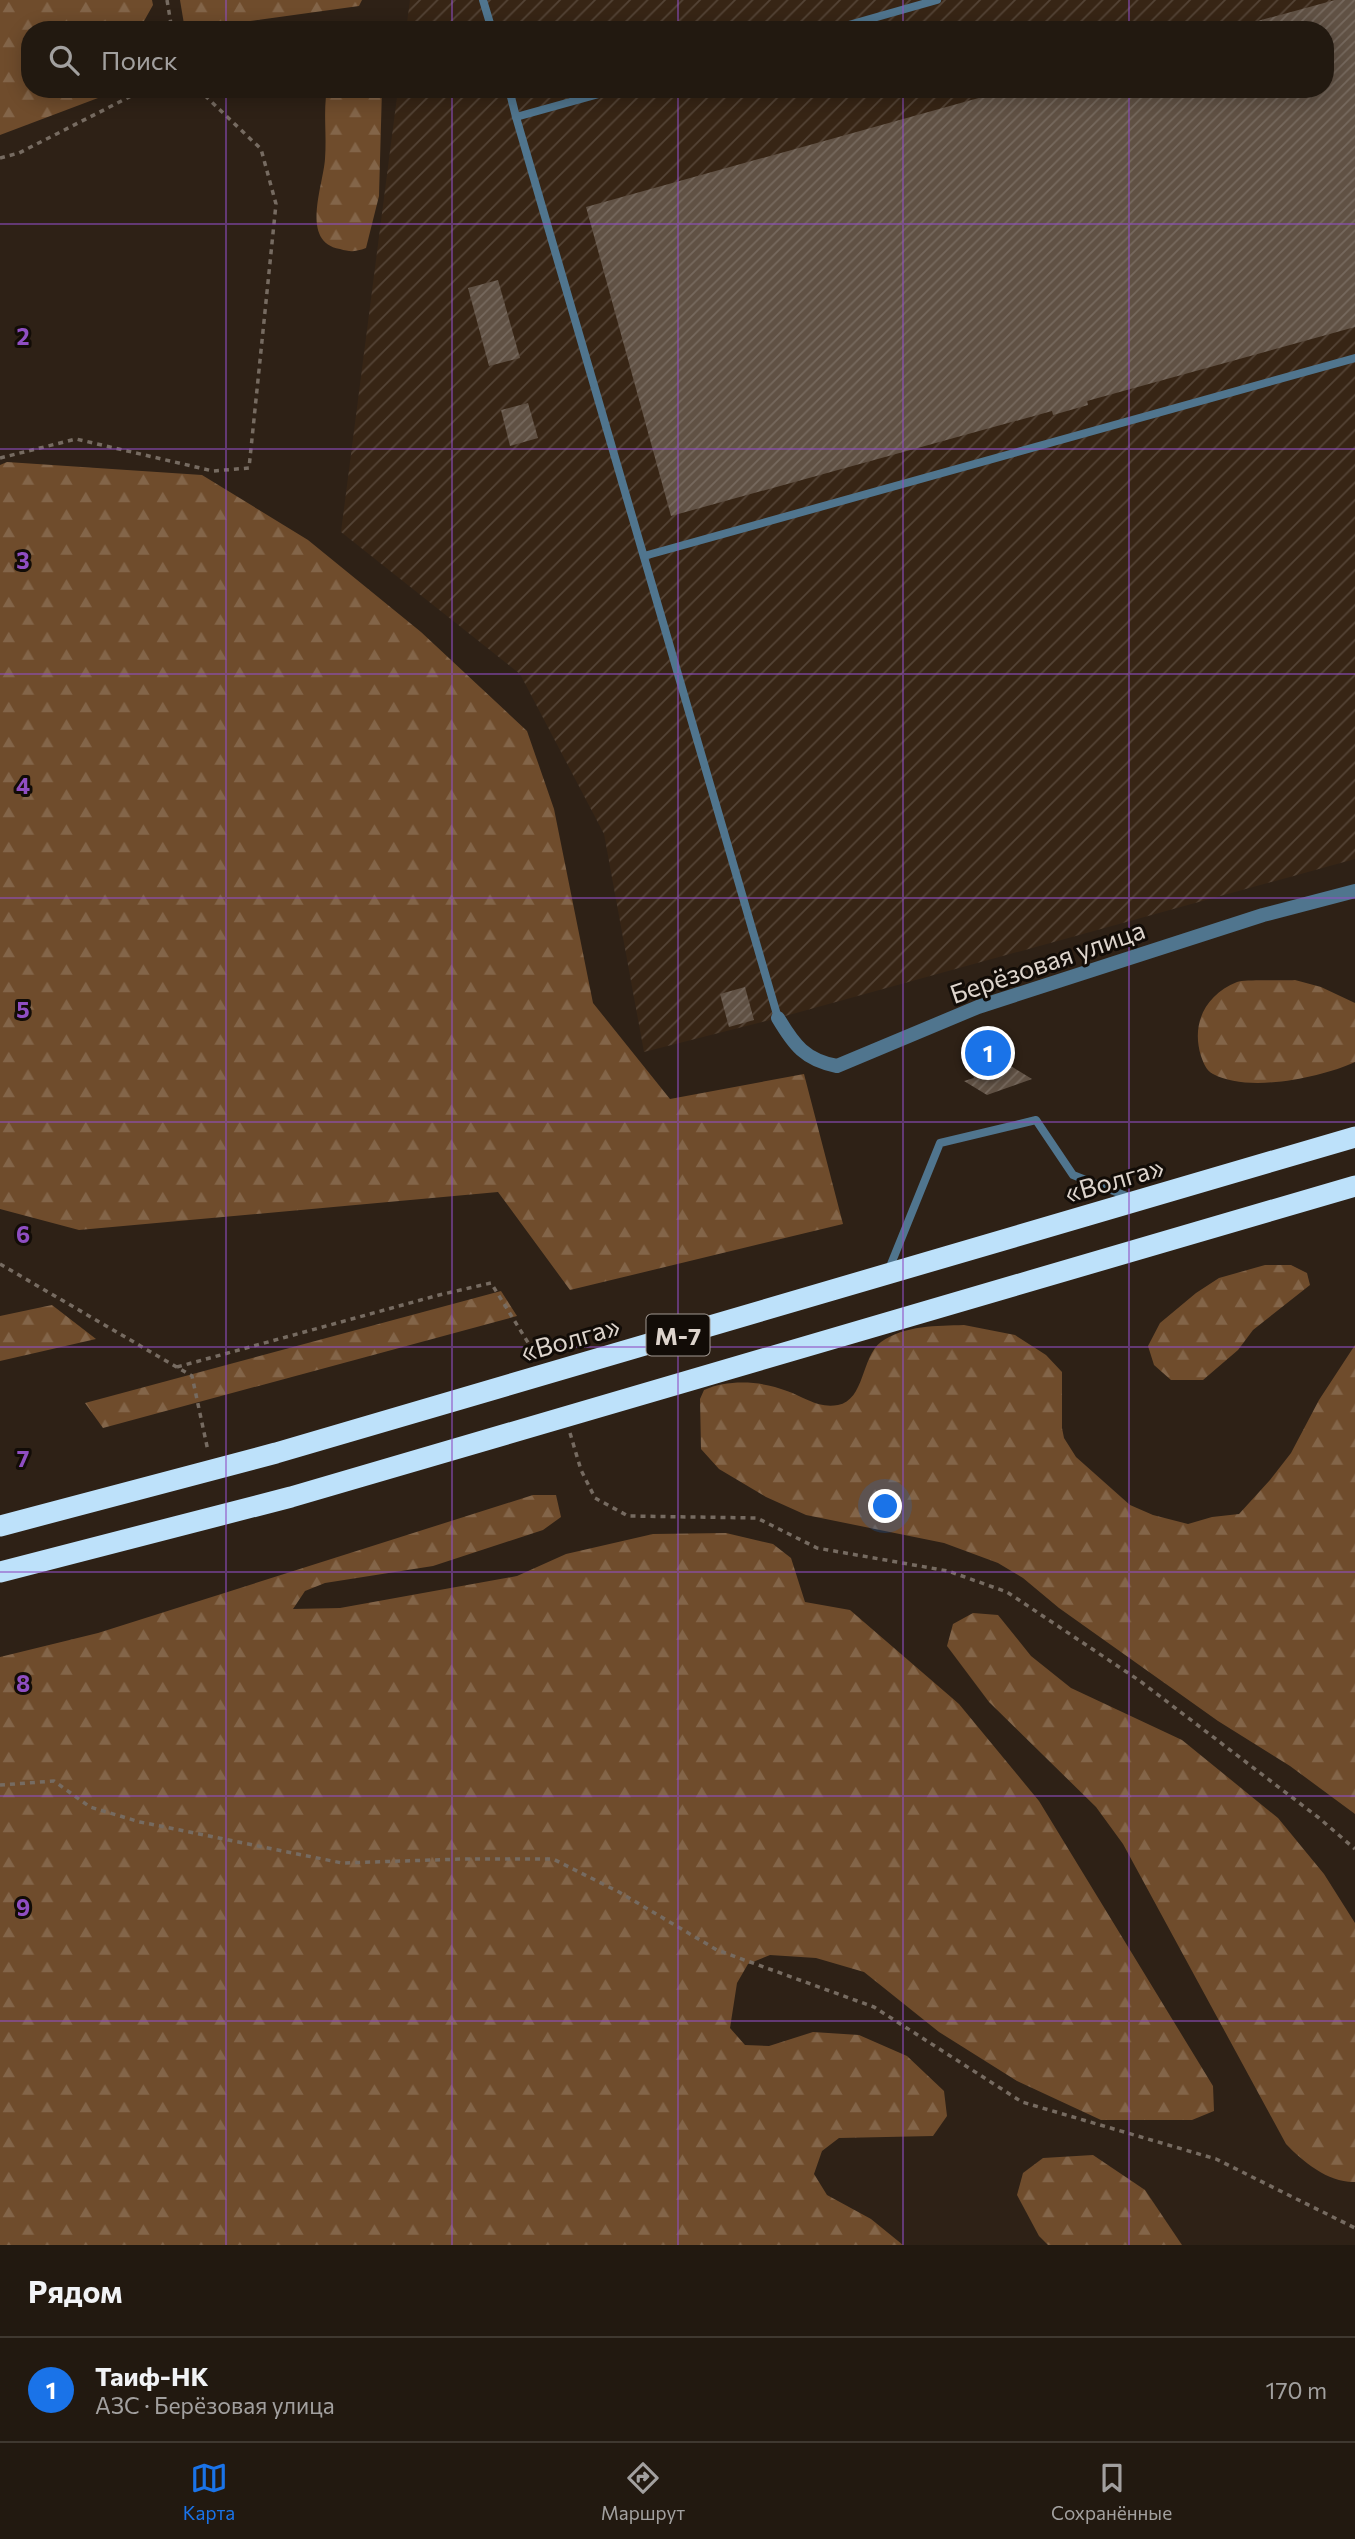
<!DOCTYPE html>
<html lang="ru">
<meta charset="utf-8">
<style>
body{margin:0;font-family:Commissioner,sans-serif;background:#2e261e;color:#f1f3f6}
.you{position:absolute;left:886px;top:1507px;width:24px;height:24px;margin:-18px;border:5px solid #fff;border-radius:50%;background:#1a73e8;box-shadow:0 0 0 10px #1a73e833}
.badge{display:grid;place-items:center;width:46px;height:46px;border-radius:50%;background:#1a73e8;color:#fff;font-size:23px;font-weight:700}
.pin{position:absolute;translate:-50% -50%;border:4px solid #fff;box-shadow:0 2px 7px #0006}
.list{margin:0;padding:0;list-style:none}
h2{display:flex;justify-content:space-between;align-items:center;height:91px;margin:0;padding:0 28px;font-size:30px}
h2 small{font-size:23px;font-weight:400;color:#a2a09f}
.list li{display:grid;grid-template-columns:46px 1fr auto;gap:21px;align-items:center;box-sizing:border-box;height:105px;padding:0 28px;border-top:2px solid #3f3830}
.list b{display:block;font-size:26px;white-space:nowrap}
.list p{margin:0;font-size:23px;white-space:nowrap;color:#a2a09f}
.list em{font-size:23px;font-style:normal;color:#a2a09f}
.icon{flex:none;width:38px;height:38px;fill:none;stroke:currentColor;stroke-width:2;stroke-linecap:round;stroke-linejoin:round}
.map{position:relative;flex:none;width:1355px;height:2245px;overflow:hidden}
.search{position:absolute;background:#221910;box-shadow:0 4px 18px #0003;left:21px;right:21px;top:21px;height:77px;display:flex;align-items:center;gap:18px;box-sizing:border-box;padding:0 24px;border-radius:28px;color:#a2a09f;font-size:26px}
.sheet{height:196px;background:#221910}
nav{display:flex;justify-content:space-around;align-items:center;box-sizing:border-box;height:98px;border-top:2px solid #3f3830;background:#221910;font-size:19px;color:#a2a09f}
nav a{display:grid;justify-items:center;gap:4px}
nav .on{color:#1a73e8}
.map>svg:first-child{display:block}
.industrial{fill:url(#industrial-furrows)}
.forest{fill:url(#forest-firs)}
.building{fill:url(#building-hatch)}
.lines{fill:none;stroke-linecap:round;stroke-linejoin:round}
.path{stroke:#766b61;stroke-width:3.5;stroke-dasharray:5 5;stroke-linecap:butt}
.lane{stroke:#50758e;stroke-width:8}
.street{stroke:#50758e;stroke-width:14}
.highway{stroke:#bde1fa;stroke-width:21}
.grid{fill:none;stroke:#8f4ec2;stroke-width:2;stroke-opacity:0.55}
.labels{text-anchor:middle;dominant-baseline:central;stroke-width:6;stroke-linejoin:round;paint-order:stroke}
.shield{fill:#120c07;stroke:#a09891;stroke-width:2}
.shield-label{font-size:24px;font-weight:bold;fill:#ddd4cc}
.street-label{font-size:26px;fill:#ddd4cc;stroke:#120c07}
.grid-label{font-size:23px;text-anchor:middle;font-weight:bold;fill:#8f4ec2;stroke:#120c07;stroke-width:6;stroke-linejoin:round;paint-order:stroke}
</style>
<div class="map">
<svg width="1355" height="2245" viewBox="0 0 1355 2245">
<defs>
<pattern id="industrial-furrows" width="10" height="10" patternUnits="userSpaceOnUse" patternTransform="scale(1.75)"><rect width="10" height="10" fill="#372515"/><path d="M-1 1l2-2M0 10L10 0M9 11l2-2" fill="none" stroke="#544436"/></pattern>
<pattern id="forest-firs" width="22" height="20" patternUnits="userSpaceOnUse" patternTransform="scale(1.75)"><rect width="22" height="20" fill="#6f4c2c"/><path d="M5 1l3.5 6h-7zM16 11l3.5 6h-7z" fill="#836549"/></pattern>
<pattern id="building-hatch" width="6" height="6" patternUnits="userSpaceOnUse" patternTransform="scale(1.75)"><rect width="6" height="6" fill="#605144"/><path d="M-1 1l2-2M0 6l6-6M5 7l2-2" fill="none" stroke="#76695e"/></pattern>
</defs>
<rect width="100%" height="100%" fill="#2e2116"/>
<path class="industrial" d="M410,0H1355V859L778,1018L644,1052L604,834L520,674L341,532L398,89H1325V30H406Z"/>
<g class="forest">
<path d="M0,0H152L153,5L139,30H30V89H103L98,98L0,135Z"/>
<path d="M180,0H362L359,6L185,30Z"/>
<path d="M327,89H382L379,196L366,248C355,252 350,252 340,249C300,242 323,187 325,159C327,136 323,112 327,89Z"/>
<path d="M7,462L202,475L308,540L421,632L527,731L554,809L593,1003L670,1099L804,1074L843,1224L570,1290L498,1192L79,1230L0,1209V465Z"/>
<path d="M1295,980L1321,987L1355,1003V1062C1320,1078 1248,1093 1213,1074C1206,1070 1204,1064 1201,1056C1191,1024 1205,995 1237,982C1246,979 1283,981 1295,980Z"/>
<path d="M1265,1265H1291L1307,1273L1310,1285L1253,1330L1238,1350L1203,1380H1171L1154,1365L1148,1346L1160,1323L1196,1293L1219,1278Z"/>
<path d="M501,1291L517,1316L103,1428L85,1403Z"/>
<path d="M52,1305L96,1339L0,1361V1316Z"/>
<path d="M964,1325L1015,1335L1046,1355L1062,1372V1428L1064,1438L1076,1457L1130,1505L1153,1515L1188,1524L1212,1517L1239,1514L1270,1480L1291,1453L1319,1400L1355,1345V1814L1290,1766L1218,1721L1059,1608L1023,1578L998,1563L944,1543L806,1515L766,1497L719,1469L701,1449L700,1399L704,1390C729,1379 762,1381 787,1391C804,1397 819,1409 838,1405C865,1400 861,1357 881,1342C905,1325 937,1326 964,1325Z"/>
<path d="M533,1495H556L561,1517L543,1530L433,1566L325,1583L305,1591L293,1609L340,1608L517,1576L566,1554L653,1534L726,1533L773,1544L791,1558L805,1602L850,1610L959,1704L1039,1801L1213,2086L1214,2111L1192,2120H1101L1017,2081L939,2032L864,1972L816,1958L770,1955L748,1964L737,1983L730,2028L745,2045L769,2046L813,2032L859,2035L907,2056L944,2091L947,2116L933,2136L839,2138L822,2151L814,2174L827,2195L871,2219L903,2245H0V1657L98,1633Z"/>
<path d="M973,1613L998,1615L1031,1656L1071,1688L1182,1740L1278,1818L1324,1874L1355,1923V2182C1329,2183 1303,2162 1286,2144L1123,1844L1096,1807L989,1702L947,1646L953,1624Z"/>
<path d="M1093,2155L1145,2190L1182,2245H1048L1039,2236L1017,2195L1023,2173L1043,2158Z"/>
</g>
<g class="building">
<path d="M1335,0H1355V327L1087,401L1088,405L1053,415L1052,411L671,516L586,207L1011,89H1325V30H1244L1243,25Z"/>
<path d="M498,280L520,358L489,366L468,288Z"/>
<path d="M528,403L538,438L510,446L501,410Z"/>
<path d="M745,987L754,1020L729,1027L720,994Z"/>
<path d="M1001,1041L1006,1063L1032,1079L987,1095L964,1081L974,1078L966,1050Z"/>
</g>
<g class="lines">
<g class="path">
<path d="M167,0L172,30"/>
<path d="M0,158L19,153L145,89"/>
<path d="M0,458L76,439L213,471L249,468L276,204L261,149L198,89"/>
<path d="M0,1264L192,1376L208,1451"/>
<path d="M177,1367L439,1295L491,1283L537,1357"/>
<path d="M570,1433L581,1470L595,1498L628,1516L757,1518L817,1548L948,1571L1007,1592L1140,1681L1319,1818L1355,1849"/>
<path d="M0,1785L54,1781L90,1807L140,1822L342,1863L462,1859H553L619,1892L717,1950L874,2007L1022,2102L1216,2159L1355,2228"/>
</g>
<g class="lane">
<path d="M483,0L492,30"/>
<path d="M831,30L937,0"/>
<path d="M509,89L516,117"/>
<path d="M617,89L516,117L778,1018"/>
<path d="M644,556L1355,358"/>
<path d="M889,1269L940,1143L1036,1120L1073,1175L1129,1197"/>
</g>
<path class="street" d="M778,1018C794,1045 805,1060 837,1066L978,1007L1263,915L1355,891"/>
<g class="highway">
<path d="M0,1526L276,1453L1355,1137"/>
<path d="M0,1572L291,1497L1355,1186"/>
</g>
</g>
<path class="grid" d="M226,0V30M452,0V30M678,0V30M903,0V30M1129,0V30M226,89V2245M452,89V2245M678,89V2245M903,89V2245M1129,89V2245M0,224H1355M0,449H1355M0,674H1355M0,898H1355M0,1122H1355M0,1347H1355M0,1572H1355M0,1796H1355M0,2021H1355"/>
<g class="labels">
<rect class="shield" x="646.5" y="1314.5" width="63" height="41" rx="5"/>
<g class="shield-label">
<text x="678" y="1335">М-7</text>
</g>
<g class="street-label">
<text transform="translate(1047 961) rotate(-19)">Берёзовая улица</text>
<text transform="translate(1114 1179) rotate(-16)">«Волга»</text>
<text transform="translate(570 1338) rotate(-16)">«Волга»</text>
</g>
</g>
<g class="grid-label">
<text x="23" y="345">2</text>
<text x="23" y="569">3</text>
<text x="23" y="794">4</text>
<text x="23" y="1018">5</text>
<text x="23" y="1243">6</text>
<text x="23" y="1467">7</text>
<text x="23" y="1692">8</text>
<text x="23" y="1916">9</text>
</g>
</svg>
<div class="you"></div>
<div class="pin badge" style="left:988px;top:1053px">1</div>
<div class="search"><svg class="icon" aria-label="search" viewBox="0 0 24 24"><circle cx="10" cy="10" r="6"/><path d="M15 15l6 6"/></svg>Поиск</div>
</div>
<section class="sheet">
<h2>Рядом<small></small></h2>
<ul class="list">
<li><span class="badge">1</span><div><b>Таиф-НК</b><p>АЗС · Берёзовая улица</p></div><em>170 m</em></li>
</ul>
</section>
<nav>
<a class="on"><svg class="icon" aria-label="map" viewBox="0 0 24 24"><path d="M3 6l6-2 6 2 6-2v14l-6 2-6-2-6 2zM9 4v14M15 6v14"/></svg>Карта</a>
<a><svg class="icon" aria-label="directions" viewBox="0 0 24 24"><path d="M12 3l9 9-9 9-9-9zM9 14v-3h6M13 9l2 2-2 2"/></svg>Маршрут</a>
<a><svg class="icon" aria-label="saved" viewBox="0 0 24 24"><path d="M7 4h10v16l-5-4-5 4z"/></svg>Сохранённые</a>
</nav>
